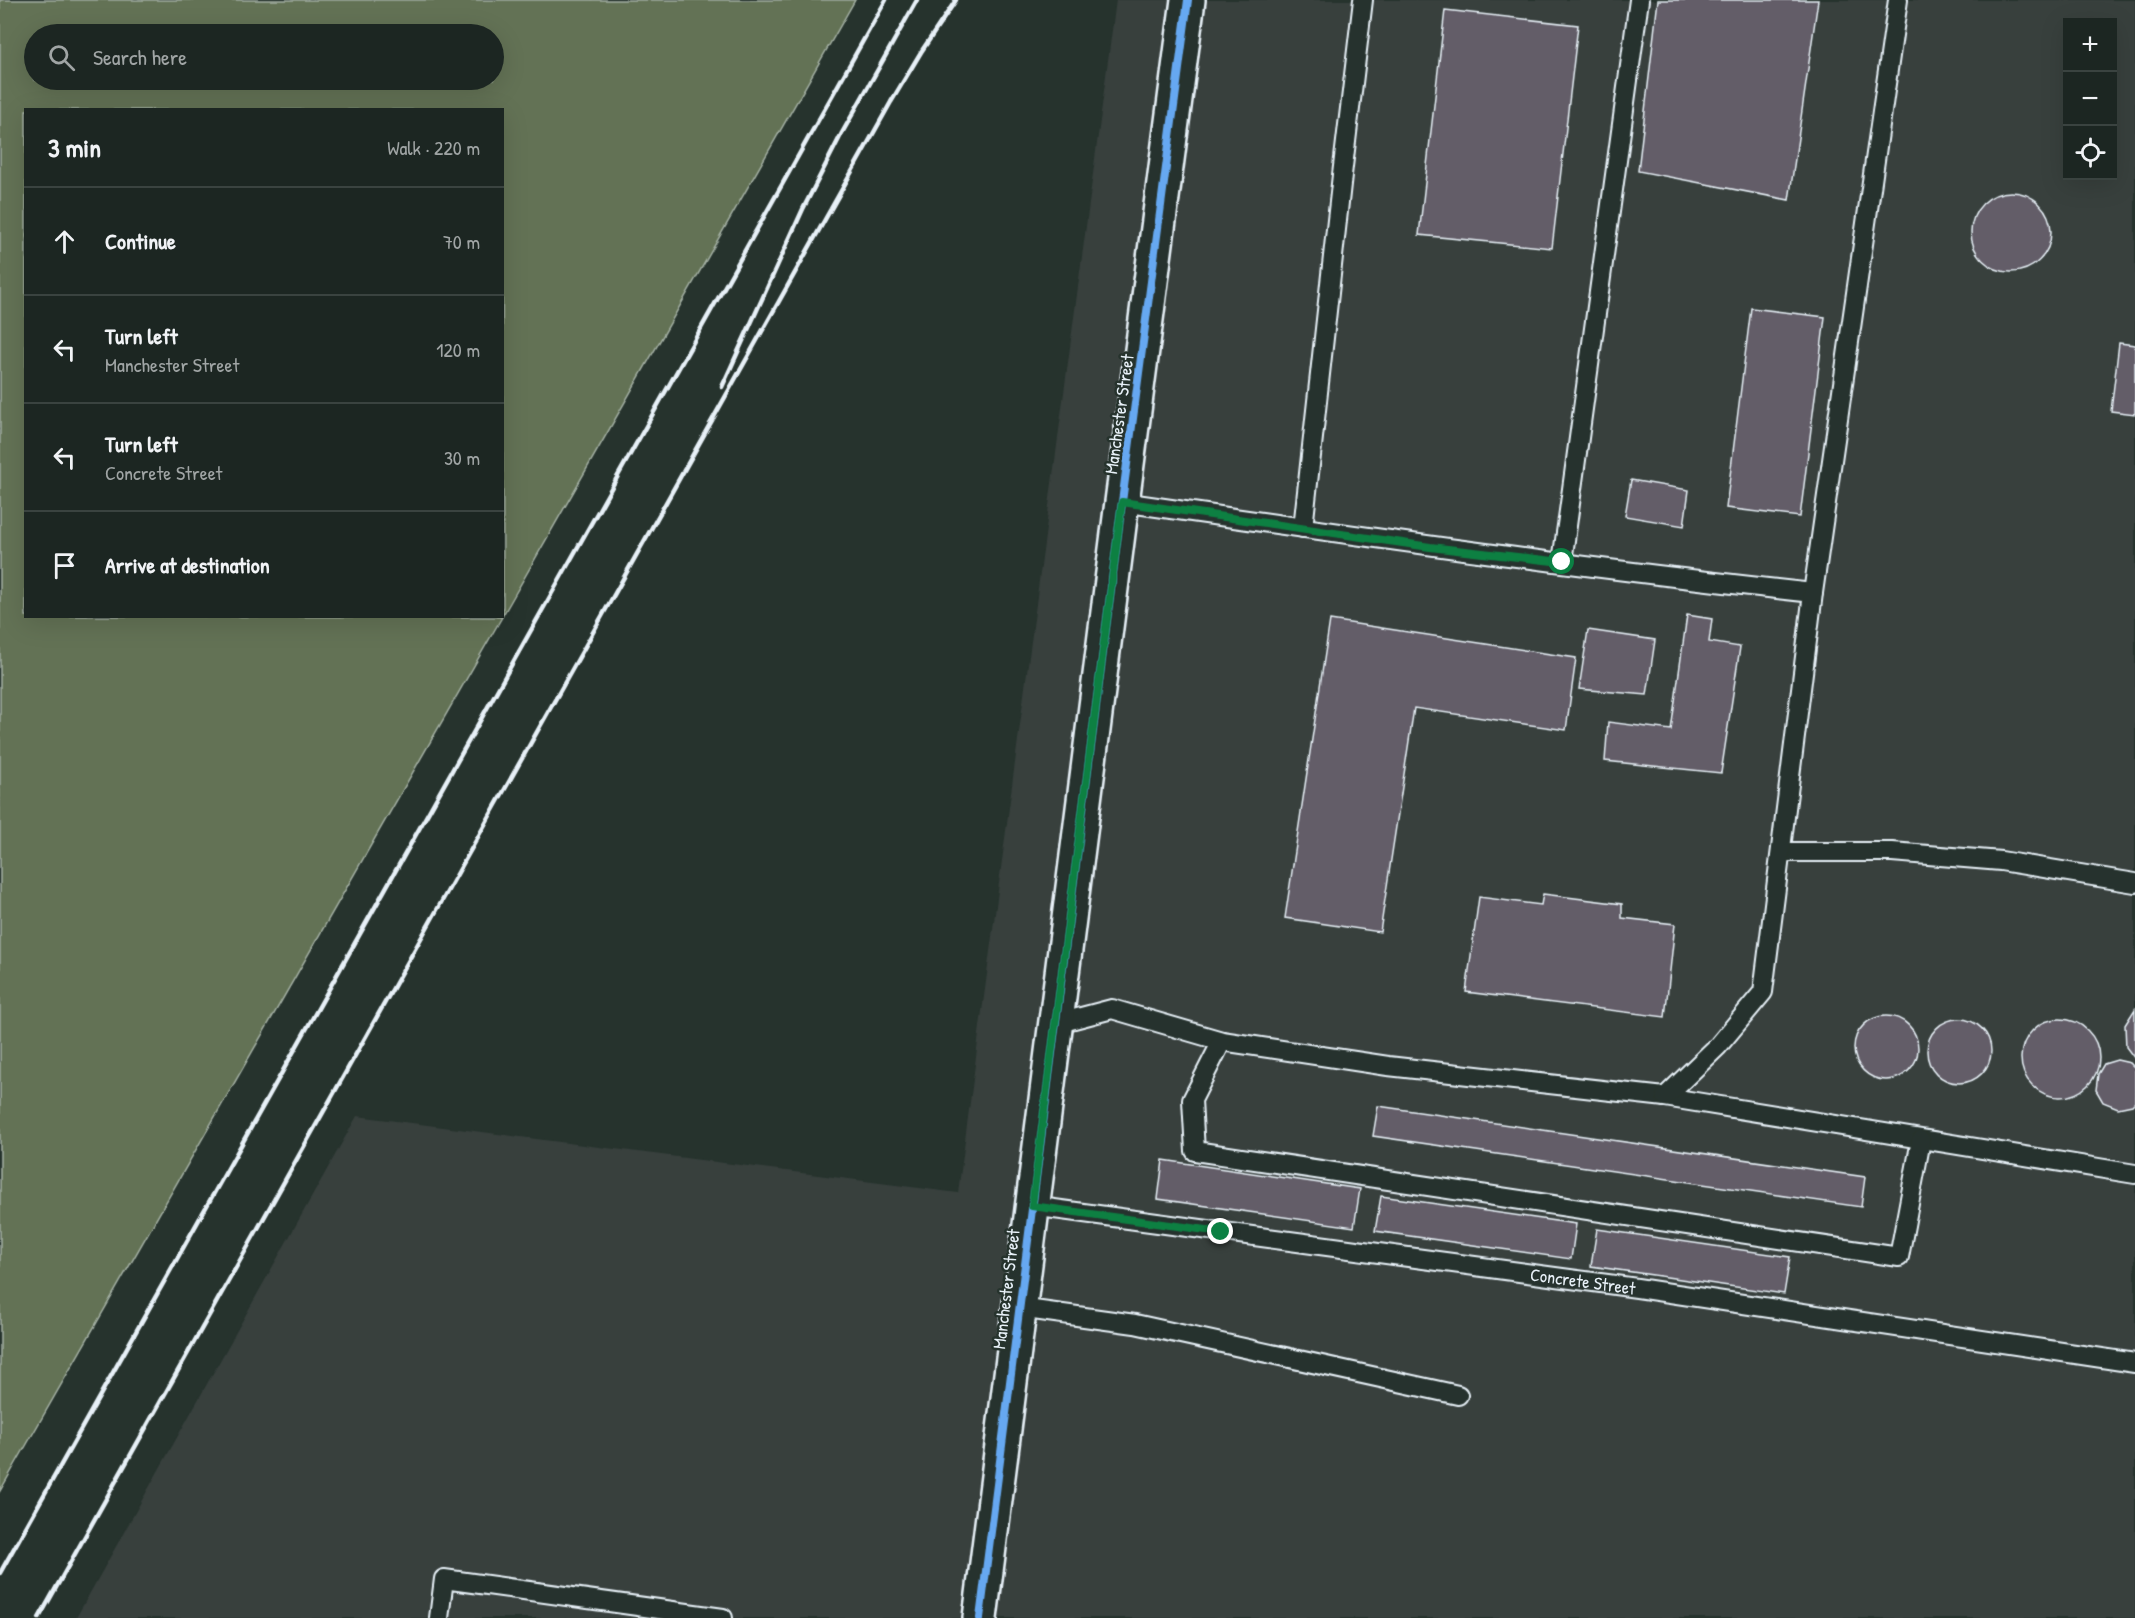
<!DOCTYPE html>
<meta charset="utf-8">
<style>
body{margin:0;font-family:"Patrick Hand",sans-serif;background:#29322f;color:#f1f3f6}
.controls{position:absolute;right:18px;top:18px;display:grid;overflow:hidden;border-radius:0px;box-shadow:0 6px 24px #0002}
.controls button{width:54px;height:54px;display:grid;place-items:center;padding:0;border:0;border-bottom:2px solid #3a4340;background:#1c2622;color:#f1f3f6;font:30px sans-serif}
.stop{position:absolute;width:18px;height:18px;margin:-14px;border:4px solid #0b8043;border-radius:50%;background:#fff}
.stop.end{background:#0b8043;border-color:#fff;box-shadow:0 2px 6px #0008}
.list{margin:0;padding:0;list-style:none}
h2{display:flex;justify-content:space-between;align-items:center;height:78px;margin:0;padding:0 24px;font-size:26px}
h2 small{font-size:20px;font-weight:400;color:#a0a5a5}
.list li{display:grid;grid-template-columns:39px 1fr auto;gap:18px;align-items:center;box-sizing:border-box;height:108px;padding:0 24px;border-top:2px solid #3a4340}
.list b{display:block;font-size:22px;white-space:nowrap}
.list p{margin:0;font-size:20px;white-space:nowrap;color:#a0a5a5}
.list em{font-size:20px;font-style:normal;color:#a0a5a5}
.icon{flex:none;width:33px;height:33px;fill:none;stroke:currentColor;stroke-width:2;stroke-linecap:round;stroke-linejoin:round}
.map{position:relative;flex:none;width:2135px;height:1618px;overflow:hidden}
.search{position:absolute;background:#1c2622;box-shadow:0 6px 24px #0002;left:24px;top:24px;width:480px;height:66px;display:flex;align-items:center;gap:15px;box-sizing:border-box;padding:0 21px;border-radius:33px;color:#a0a5a5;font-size:22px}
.panel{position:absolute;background:#1c2622;box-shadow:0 6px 24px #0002;left:24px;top:108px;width:480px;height:510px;border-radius:0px}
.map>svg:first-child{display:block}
.built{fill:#38403e;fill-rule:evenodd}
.green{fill:#637254;stroke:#a6b2a6;stroke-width:1.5;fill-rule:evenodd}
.building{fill:#635d67;stroke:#e8f1f8;stroke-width:1.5}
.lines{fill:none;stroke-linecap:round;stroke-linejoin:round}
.lane-casing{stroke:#e8f1f8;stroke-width:22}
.secondary-casing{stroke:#e8f1f8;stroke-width:38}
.lane{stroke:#26332d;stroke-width:18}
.secondary{stroke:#26332d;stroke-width:33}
.rail{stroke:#e8f1f8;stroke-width:4.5}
.cycleway-casing{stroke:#26332d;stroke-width:11}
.cycleway{stroke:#66a8f1;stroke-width:8}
.route{stroke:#0b8043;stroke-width:8}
.labels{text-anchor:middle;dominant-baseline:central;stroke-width:5;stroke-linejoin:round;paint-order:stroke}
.street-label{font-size:18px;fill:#e8f1f8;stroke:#26332d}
</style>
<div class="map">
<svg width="2135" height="1618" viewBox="0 0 2135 1618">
<rect width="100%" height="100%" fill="#26332d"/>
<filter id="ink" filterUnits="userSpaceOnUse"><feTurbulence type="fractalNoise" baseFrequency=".0167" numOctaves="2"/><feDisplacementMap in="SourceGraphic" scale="12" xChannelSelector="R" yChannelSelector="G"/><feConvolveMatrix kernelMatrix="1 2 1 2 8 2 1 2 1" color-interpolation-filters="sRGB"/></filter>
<g filter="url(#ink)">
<path class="built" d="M1116,0H2135V1618H76L357,1116L958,1193ZM2068,22H2112V176H2068Z"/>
<path class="green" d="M0,0H855L503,615L502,110H26V616L502,617L0,1491ZM34,34H494V80H34Z"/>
<g class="building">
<path d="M1658,0H1818L1789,200L1638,171Z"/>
<path d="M1445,10L1578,25L1552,248L1419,235Z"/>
<circle cx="2011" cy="232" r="40"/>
<path d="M1751,308L1825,317L1800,517L1726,508Z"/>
<path d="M2119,343L2135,345V414L2111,411Z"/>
<path d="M1631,480L1689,490L1684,526L1625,516Z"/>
<path d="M1687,615L1712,619L1709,642L1740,647L1721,773L1605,761L1608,722L1671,730Z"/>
<path d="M1330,620L1576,658L1566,730L1414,708L1380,932L1285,918Z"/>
<path d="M1588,630L1655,640L1647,695L1579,689Z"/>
<path d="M1543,894L1622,904V918L1675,924L1665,1017L1466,992L1479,897L1541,905Z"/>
<path d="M2135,1009V1059L2126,1047L2125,1025Z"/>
<circle cx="1886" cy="1048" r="32"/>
<circle cx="1959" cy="1051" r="32"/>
<circle cx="2060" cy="1058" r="39"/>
<path d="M2117,1060L2130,1063L2135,1068V1102L2132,1105L2118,1108L2103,1102L2096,1090L2098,1074L2104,1064Z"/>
<path d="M1378,1106L1865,1177L1861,1207L1373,1136Z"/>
<path d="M1163,1160L1360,1189L1354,1227L1158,1199Z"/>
<path d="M1381,1196L1576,1224L1571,1259L1375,1231Z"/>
<path d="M1597,1229L1790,1257L1784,1294L1591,1266Z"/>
</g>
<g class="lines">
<defs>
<g id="lane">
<path d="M1122,502C1352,535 1582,568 1813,593"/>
<path d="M1303,528L1342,175L1363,0"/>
<path d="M1562,562L1639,0"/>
<path d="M1781,852H1892L2001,861L2135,883"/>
<path d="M1055,1024L1112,1009L1222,1041L1388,1066L1665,1097L2135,1174"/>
<path d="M1222,1041L1192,1100L1195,1151L1899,1257L1921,1140"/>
<path d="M1665,1097L1718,1046L1763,992L1813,593L1898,0"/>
<path id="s1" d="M1032,1206L1637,1288L2135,1363"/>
<path d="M1019,1308L1135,1324L1458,1395"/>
<path d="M439,1618L444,1579L723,1618"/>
</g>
<path id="secondary" d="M980,1618L1122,502L1188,0"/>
</defs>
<use href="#lane" class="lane-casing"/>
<use href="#secondary" class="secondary-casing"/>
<use href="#lane" class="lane"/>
<use href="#secondary" class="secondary"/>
<g class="rail">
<path d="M722,387L803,209L842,133L917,0"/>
<path d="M0,1573L886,0"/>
<path d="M39,1618L891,102L921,52L956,0"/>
</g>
<defs>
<path id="cycleway" d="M980,1618L1122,502L1188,0"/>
</defs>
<use href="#cycleway" class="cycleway-casing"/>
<use href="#cycleway" class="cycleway"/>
</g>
</g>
<g class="lines" filter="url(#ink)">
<path class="route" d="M1221,1232L1032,1206L1122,502L1430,547L1562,562"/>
</g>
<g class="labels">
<g class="street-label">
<text transform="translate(1119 414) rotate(-82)">Manchester Street</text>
<text stroke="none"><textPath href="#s1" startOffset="556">Concrete Street</textPath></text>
<text transform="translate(1006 1289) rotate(-83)">Manchester Street</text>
</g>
</g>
</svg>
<div class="controls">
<button>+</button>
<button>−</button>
<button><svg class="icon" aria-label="locate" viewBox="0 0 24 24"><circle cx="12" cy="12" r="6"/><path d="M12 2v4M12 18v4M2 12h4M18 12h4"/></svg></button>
</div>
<div class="stop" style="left:1562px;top:562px"></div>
<div class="stop end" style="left:1221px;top:1232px"></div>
<div class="search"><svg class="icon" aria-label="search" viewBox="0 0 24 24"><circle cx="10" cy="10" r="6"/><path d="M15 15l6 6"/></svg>Search here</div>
<section class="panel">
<h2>3 min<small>Walk · 220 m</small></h2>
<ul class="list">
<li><svg class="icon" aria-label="ahead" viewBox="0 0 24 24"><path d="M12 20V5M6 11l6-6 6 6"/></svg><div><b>Continue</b></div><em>70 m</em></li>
<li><svg class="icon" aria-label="left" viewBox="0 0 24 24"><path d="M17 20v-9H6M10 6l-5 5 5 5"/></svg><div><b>Turn left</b><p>Manchester Street</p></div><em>120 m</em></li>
<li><svg class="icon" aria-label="left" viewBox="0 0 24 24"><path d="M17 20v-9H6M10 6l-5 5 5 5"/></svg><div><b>Turn left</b><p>Concrete Street</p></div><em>30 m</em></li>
<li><svg class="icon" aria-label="arrive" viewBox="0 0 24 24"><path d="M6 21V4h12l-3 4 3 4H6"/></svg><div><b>Arrive at destination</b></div></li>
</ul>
</section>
</div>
